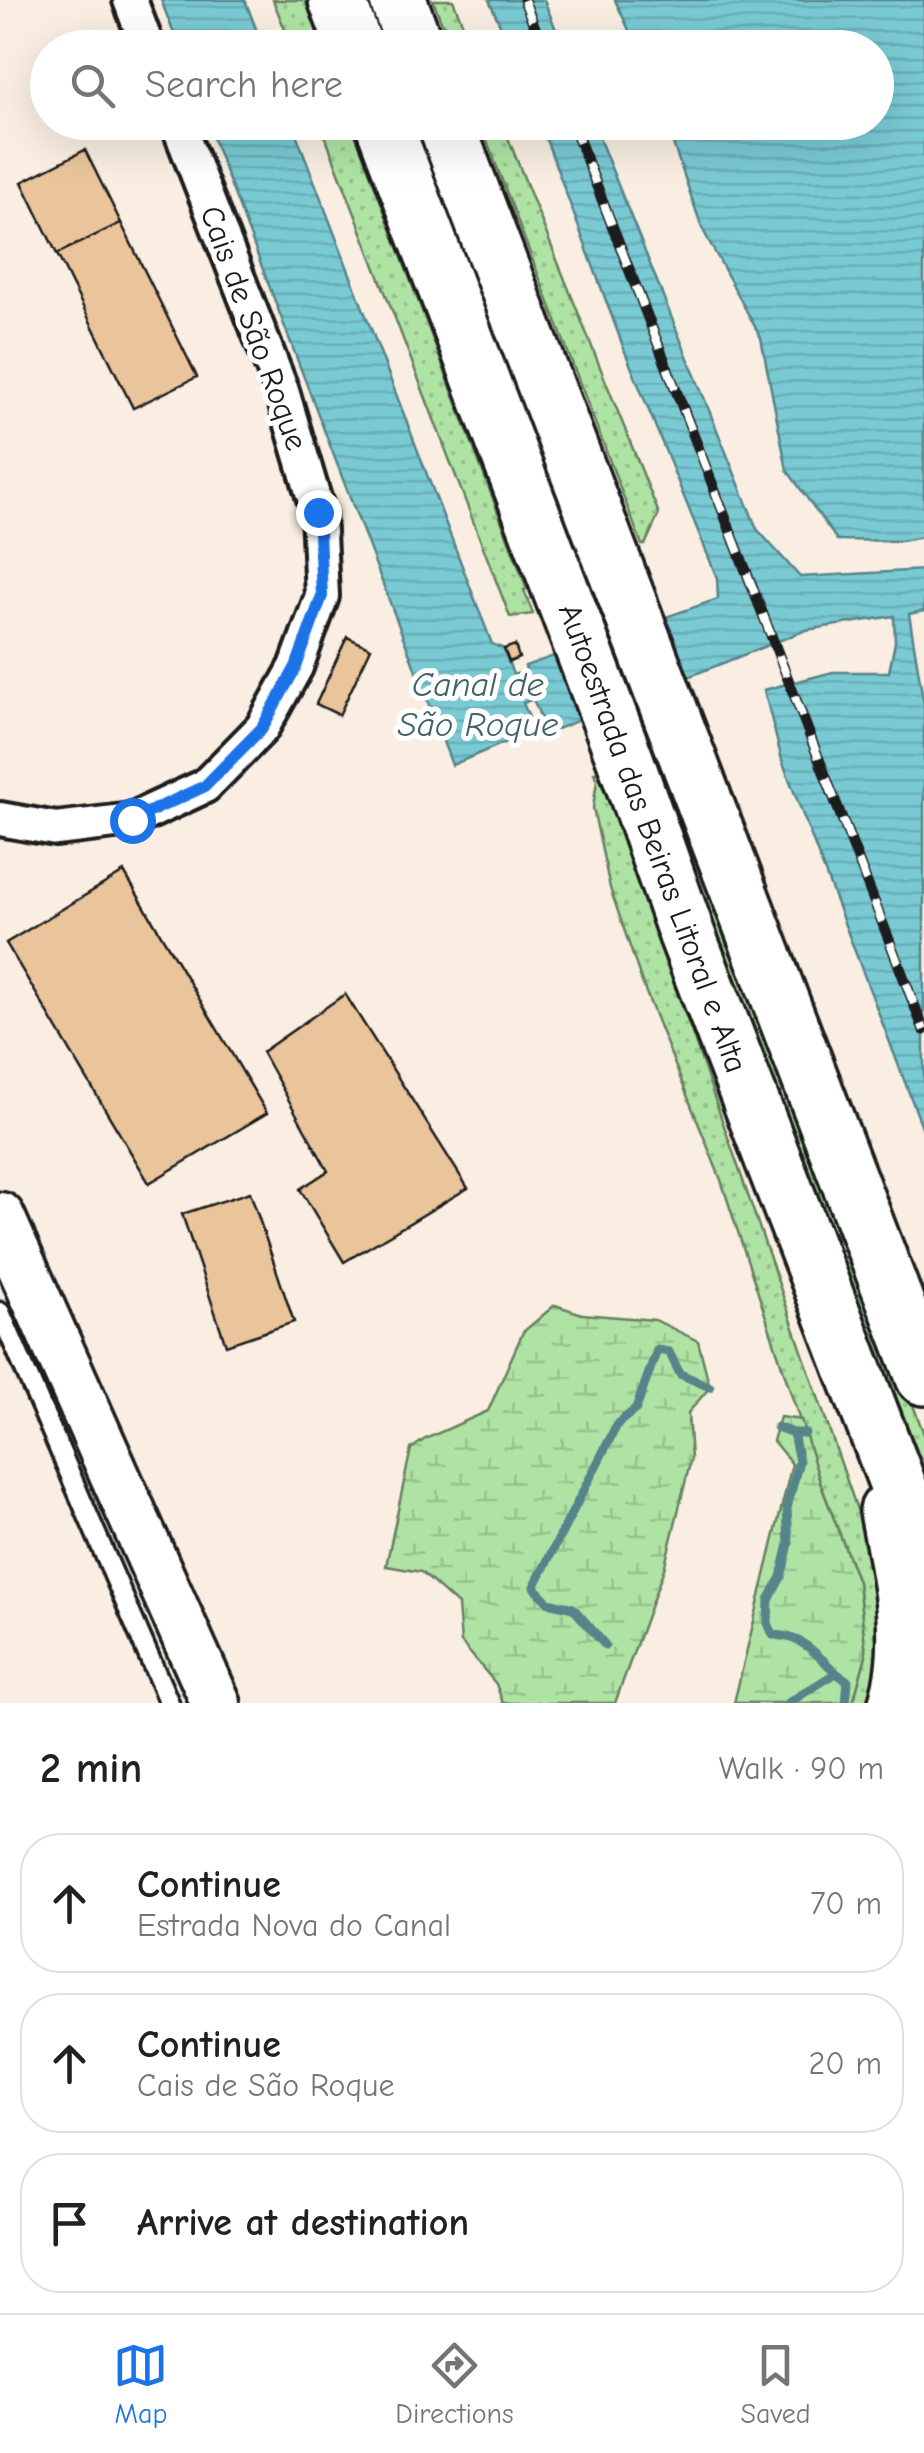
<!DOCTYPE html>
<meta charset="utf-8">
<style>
body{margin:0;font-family:"Comic Neue",sans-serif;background:#f6f6f6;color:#202124}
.stop{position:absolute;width:30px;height:30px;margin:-22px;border:8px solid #1a73e8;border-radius:50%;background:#fff}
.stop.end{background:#1a73e8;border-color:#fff;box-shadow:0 2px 10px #0008}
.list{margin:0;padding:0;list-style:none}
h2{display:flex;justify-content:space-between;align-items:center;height:130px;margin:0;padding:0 40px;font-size:42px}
h2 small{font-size:32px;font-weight:400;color:#757577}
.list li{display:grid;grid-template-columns:65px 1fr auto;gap:30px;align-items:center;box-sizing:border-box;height:140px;margin:0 20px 20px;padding:0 20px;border:2px solid #e0e0e0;border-radius:40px}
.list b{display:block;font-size:38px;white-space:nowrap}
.list p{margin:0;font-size:32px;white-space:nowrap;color:#757577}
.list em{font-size:32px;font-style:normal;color:#757577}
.icon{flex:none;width:55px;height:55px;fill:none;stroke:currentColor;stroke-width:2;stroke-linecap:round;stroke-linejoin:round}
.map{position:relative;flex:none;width:924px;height:1703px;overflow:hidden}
.search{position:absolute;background:#fff;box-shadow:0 10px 40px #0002;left:30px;right:30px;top:30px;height:110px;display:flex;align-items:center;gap:25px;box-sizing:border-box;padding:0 35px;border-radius:55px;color:#757577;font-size:38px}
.sheet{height:610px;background:#fff}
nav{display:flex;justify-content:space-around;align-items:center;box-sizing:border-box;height:140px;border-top:2px solid #e0e0e0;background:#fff;font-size:28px;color:#757577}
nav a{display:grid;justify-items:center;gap:5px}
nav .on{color:#1a73e8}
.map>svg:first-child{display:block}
.grass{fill:url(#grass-dots);stroke:#668060;stroke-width:2.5}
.wetland{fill:url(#wetland-marsh);stroke:#668060;stroke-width:2.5}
.water{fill:url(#water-rules);stroke:#54848a;stroke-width:2.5}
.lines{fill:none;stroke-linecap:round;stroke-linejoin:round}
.stream{stroke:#54848a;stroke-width:9}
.building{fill:#eac59b;stroke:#1c1c1c;stroke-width:2.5}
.lane-casing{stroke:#1c1c1c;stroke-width:25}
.street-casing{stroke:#1c1c1c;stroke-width:40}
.secondary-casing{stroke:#1c1c1c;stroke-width:55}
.highway-casing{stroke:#1c1c1c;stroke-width:62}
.lane{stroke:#fff;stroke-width:18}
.street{stroke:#fff;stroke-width:32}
.secondary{stroke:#fff;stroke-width:48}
.highway{stroke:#fff;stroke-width:55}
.rail-casing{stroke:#1c1c1c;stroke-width:11}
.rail{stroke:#fff;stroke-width:8;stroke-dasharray:22;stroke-linecap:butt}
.route{stroke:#1a73e8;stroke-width:12}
.labels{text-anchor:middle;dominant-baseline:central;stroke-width:10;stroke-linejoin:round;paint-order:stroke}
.street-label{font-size:32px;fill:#1c1c1c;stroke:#fff}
.water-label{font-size:35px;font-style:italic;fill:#426266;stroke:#fff}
</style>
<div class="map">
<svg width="924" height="1703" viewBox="0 0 924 1703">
<defs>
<pattern id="grass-dots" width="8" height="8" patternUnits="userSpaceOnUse" patternTransform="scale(2.5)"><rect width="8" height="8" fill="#afe3a4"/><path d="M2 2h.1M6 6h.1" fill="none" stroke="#96c28d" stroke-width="1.8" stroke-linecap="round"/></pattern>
<pattern id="wetland-marsh" width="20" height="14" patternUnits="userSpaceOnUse" patternTransform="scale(2.5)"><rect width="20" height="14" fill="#afe3a4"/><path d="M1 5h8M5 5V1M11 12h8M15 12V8" fill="none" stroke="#96c28d"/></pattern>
<pattern id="water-rules" width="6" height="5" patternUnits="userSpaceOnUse" patternTransform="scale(2.5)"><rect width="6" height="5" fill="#7acad4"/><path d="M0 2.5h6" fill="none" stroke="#69adb5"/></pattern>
</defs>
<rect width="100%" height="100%" fill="#f9eee1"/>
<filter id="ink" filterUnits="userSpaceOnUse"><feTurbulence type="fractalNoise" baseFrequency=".01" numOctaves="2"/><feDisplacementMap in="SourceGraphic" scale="20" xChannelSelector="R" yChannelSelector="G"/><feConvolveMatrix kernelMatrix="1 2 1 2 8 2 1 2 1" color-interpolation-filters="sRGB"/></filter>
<g filter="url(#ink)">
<g class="grass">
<path d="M273,0H305L323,47H292Z"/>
<path d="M433,0H453L472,47H451Z"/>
<path d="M320,123H351L527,589L524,590L533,614L510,617Z"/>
<path d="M406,123H425L596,574L581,579Z"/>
<path d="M480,123H502L659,514L645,545H642Z"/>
<path d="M661,746L924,1434V1485L647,751Z"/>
<path d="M597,771L652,918L881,1579L889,1614L875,1703H853L866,1655L858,1582L821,1485L721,1180L643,985L610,888L593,808L597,780L594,773Z"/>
</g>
<g class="wetland">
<path d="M555,1305L582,1314L655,1320L698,1341L710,1387L688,1413L691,1459L664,1569L615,1703H503L496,1684L461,1642L458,1605L421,1572L386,1566L411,1449L425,1439L488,1411L523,1332Z"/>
<path d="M780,1417L801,1420L821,1485L858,1582L866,1655L853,1703H734L792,1464L773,1441Z"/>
</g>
<g class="water">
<path d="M161,0H245L263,47H179Z"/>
<path d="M489,0H544L563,47H510Z"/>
<path d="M615,0H924V537L900,541L837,540L787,470L761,338L702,228L666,123L876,122V48L637,47Z"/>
<path d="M207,123H292L492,644L504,649L513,675L526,671L525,666L718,599L717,578L624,349L540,123H593L757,529L800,577L924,570V611L909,614L924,705V1132L782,760L764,690L833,672H889L895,642L894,616L806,630L547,733L533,699L523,703L534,730L452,765Z"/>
</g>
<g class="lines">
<g class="stream">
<path d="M777,1427L793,1433H805"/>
<path d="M605,1645L573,1608L548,1602L534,1587L618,1423L636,1409L657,1350L669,1352L680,1374L710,1387"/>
<path d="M836,1673L848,1681L846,1703"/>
<path d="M788,1703L836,1673C817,1654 801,1635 773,1635L768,1623L769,1600L781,1577L789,1544L787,1508L799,1461L793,1433"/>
</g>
</g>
<g class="building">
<path d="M85,150L121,223L57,254L22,182Z"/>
<path d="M121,223L197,377L133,408L57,254Z"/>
<path d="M347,637L371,648L339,715L316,704Z"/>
<path d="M515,645L519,658L509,662L504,649Z"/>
<path d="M124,872L267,1113L149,1183L6,943Z"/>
<path d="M345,994L468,1188L344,1262L300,1189L328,1171L262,1052Z"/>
<path d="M250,1192L294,1322L226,1345L182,1214Z"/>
</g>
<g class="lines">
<defs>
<path id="lane" d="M0,1312L169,1703"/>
<g id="street">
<path d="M130,0L148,48"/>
<path d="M0,819L56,829L132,820L205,786L262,728L296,667L322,596L318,512L282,391L177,122"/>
</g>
<path id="secondary" d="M0,1217L216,1703"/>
<g id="highway">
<path d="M337,0L355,48"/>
<path d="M398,0L416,48"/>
<path d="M383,122L625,759L687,935L924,1553"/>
<path d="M445,122L924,1377"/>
<path d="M888,1511C900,1575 916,1639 897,1703"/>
</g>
</defs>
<use href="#lane" class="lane-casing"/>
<use href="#street" class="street-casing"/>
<use href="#secondary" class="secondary-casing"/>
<use href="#highway" class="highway-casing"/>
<use href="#lane" class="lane"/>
<use href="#street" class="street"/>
<use href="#secondary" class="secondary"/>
<use href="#highway" class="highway"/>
<defs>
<g id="rail">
<path d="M524,0L543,48"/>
<path d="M572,122L924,1030"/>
</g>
</defs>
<use href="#rail" class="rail-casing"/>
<use href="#rail" class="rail"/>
</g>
</g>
<g class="lines" filter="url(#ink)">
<path class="route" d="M132,820L205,786L262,728L296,667L322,596L318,512"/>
</g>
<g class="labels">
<g class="street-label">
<text transform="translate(254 328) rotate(70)">Cais de São Roque</text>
<text transform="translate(653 838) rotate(70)">Autoestrada das Beiras Litoral e Alta</text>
</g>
<g class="water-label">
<text x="478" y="684">Canal de<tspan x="478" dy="40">São Roque</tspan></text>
</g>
</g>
</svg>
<div class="stop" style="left:132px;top:820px"></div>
<div class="stop end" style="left:318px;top:512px"></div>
<div class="search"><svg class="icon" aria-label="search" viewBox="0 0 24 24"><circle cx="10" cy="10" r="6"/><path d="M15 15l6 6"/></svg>Search here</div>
</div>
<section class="sheet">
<h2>2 min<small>Walk · 90 m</small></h2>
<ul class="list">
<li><svg class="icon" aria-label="ahead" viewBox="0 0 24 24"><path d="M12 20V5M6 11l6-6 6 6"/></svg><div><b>Continue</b><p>Estrada Nova do Canal</p></div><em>70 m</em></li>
<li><svg class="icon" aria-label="ahead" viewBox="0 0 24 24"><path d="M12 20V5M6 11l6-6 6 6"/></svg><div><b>Continue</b><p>Cais de São Roque</p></div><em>20 m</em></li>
<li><svg class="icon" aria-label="arrive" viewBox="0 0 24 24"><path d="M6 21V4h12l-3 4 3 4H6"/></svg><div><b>Arrive at destination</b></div></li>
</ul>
</section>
<nav>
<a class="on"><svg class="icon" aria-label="map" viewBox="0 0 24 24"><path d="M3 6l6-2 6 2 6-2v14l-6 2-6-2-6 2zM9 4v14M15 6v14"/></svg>Map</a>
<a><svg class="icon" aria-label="directions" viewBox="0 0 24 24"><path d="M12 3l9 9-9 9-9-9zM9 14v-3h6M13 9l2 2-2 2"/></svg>Directions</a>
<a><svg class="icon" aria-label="saved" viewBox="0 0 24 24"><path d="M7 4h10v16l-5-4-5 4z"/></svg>Saved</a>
</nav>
